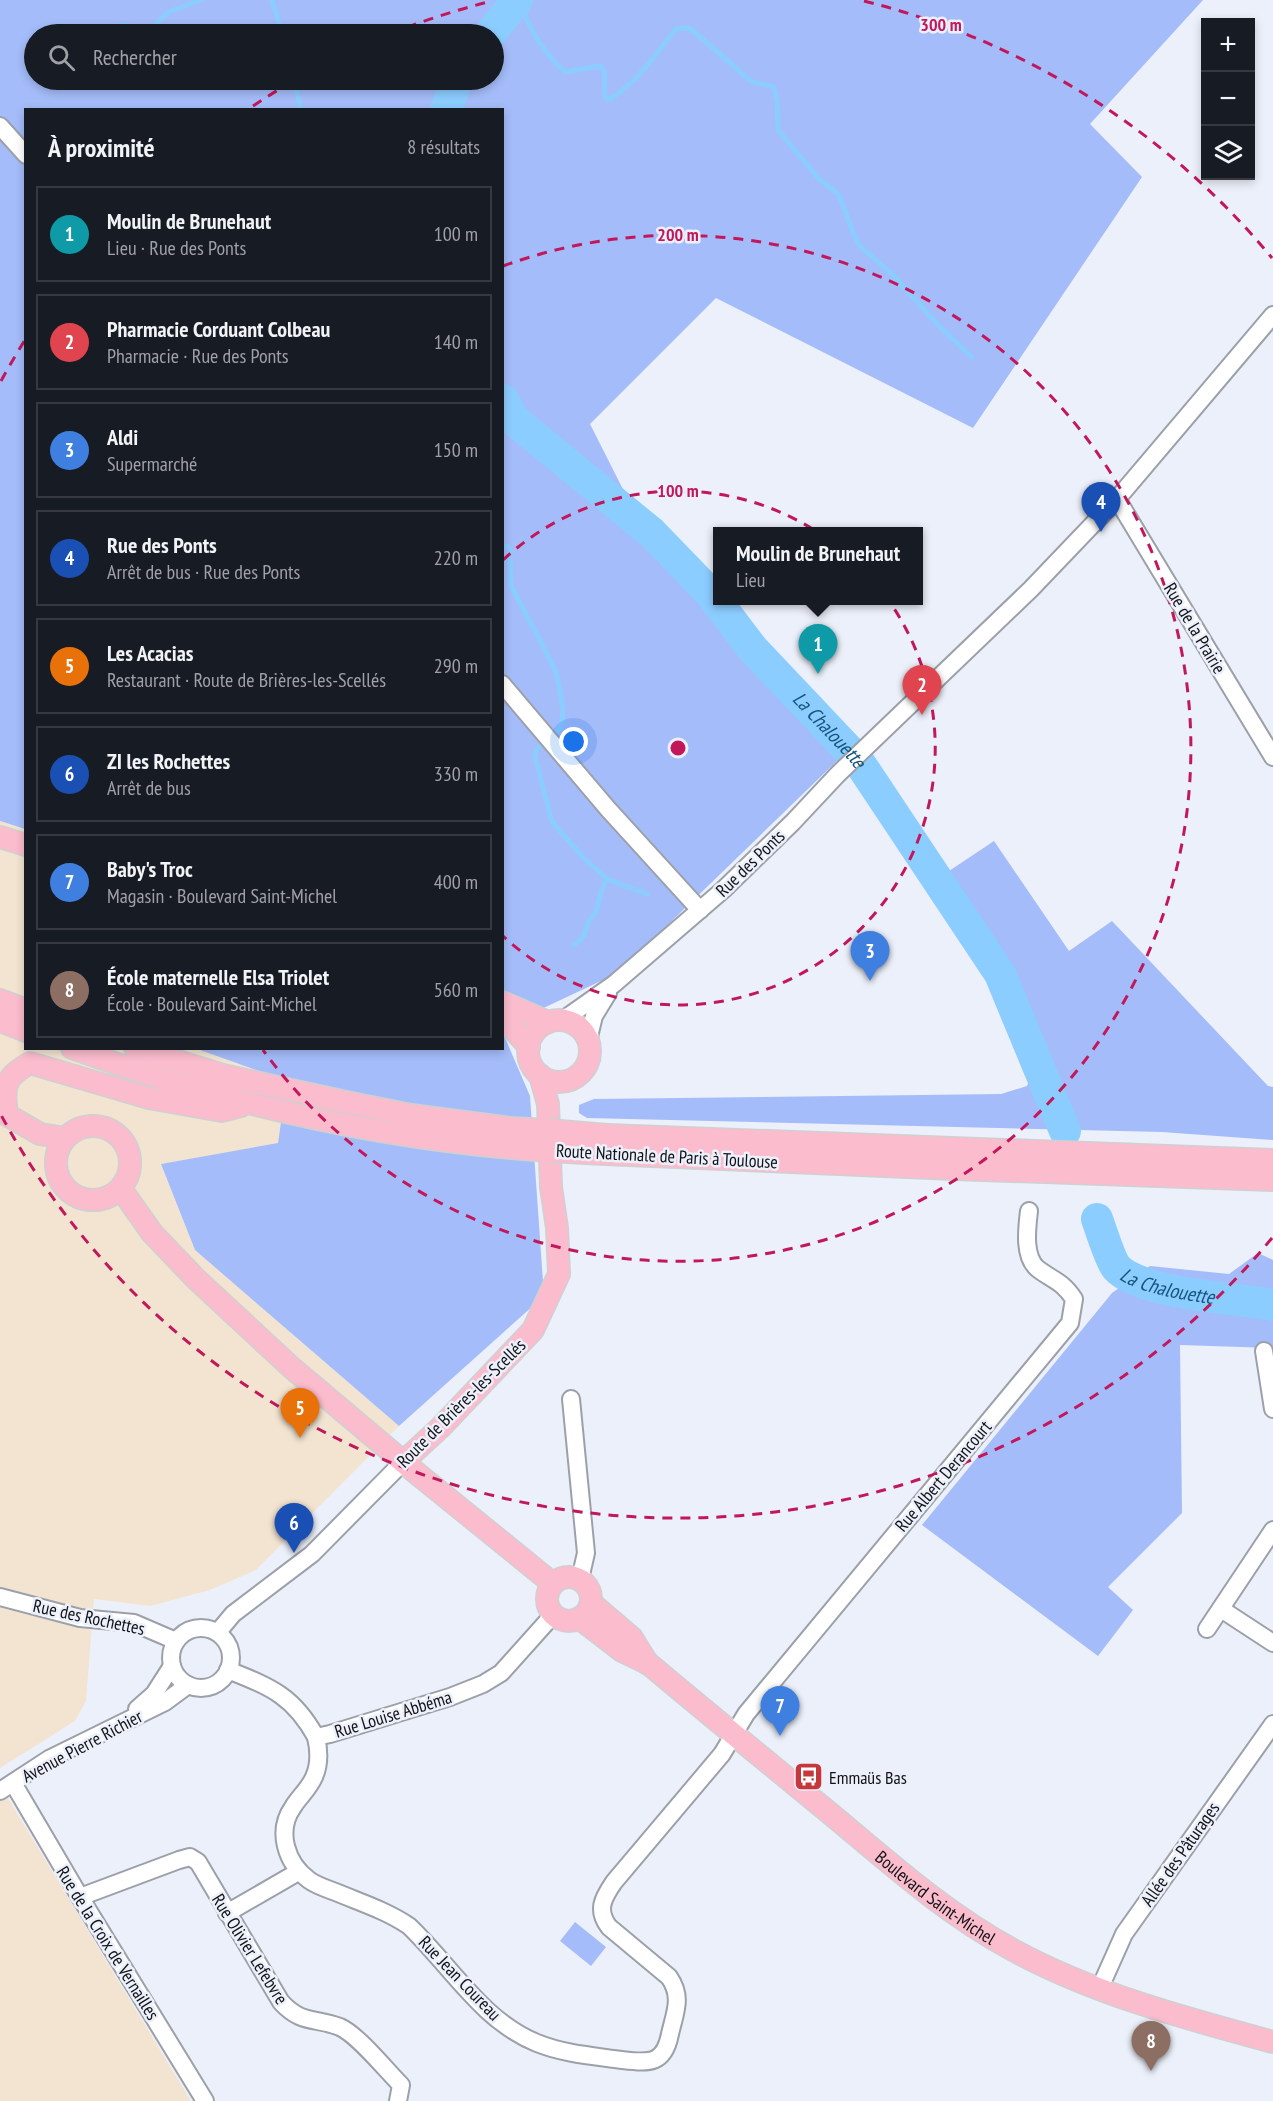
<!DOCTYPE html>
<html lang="fr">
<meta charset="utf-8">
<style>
body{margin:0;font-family:"PT Sans Narrow",sans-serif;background:#20242c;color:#f1f3f6}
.controls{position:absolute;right:18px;top:18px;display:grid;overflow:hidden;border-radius:0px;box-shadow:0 3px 9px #0003}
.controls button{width:54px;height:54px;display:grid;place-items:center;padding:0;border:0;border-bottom:2px solid #363941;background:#171b24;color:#f1f3f6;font:30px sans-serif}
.you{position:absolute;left:574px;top:742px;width:21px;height:21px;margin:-15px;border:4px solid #fff;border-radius:50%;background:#1a73e8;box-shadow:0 0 0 9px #1a73e833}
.badge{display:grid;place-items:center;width:39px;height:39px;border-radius:50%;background:#2563eb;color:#fff;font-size:20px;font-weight:700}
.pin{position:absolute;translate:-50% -50px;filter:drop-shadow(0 2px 3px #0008)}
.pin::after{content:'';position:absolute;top:32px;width:21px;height:18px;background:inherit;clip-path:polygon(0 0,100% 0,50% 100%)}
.popup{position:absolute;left:713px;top:527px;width:210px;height:78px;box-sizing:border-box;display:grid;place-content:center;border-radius:0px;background:#171b24;filter:drop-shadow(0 2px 4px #0005);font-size:20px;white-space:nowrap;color:#9ea1a6}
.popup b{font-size:22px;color:#f1f3f6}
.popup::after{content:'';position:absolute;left:50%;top:100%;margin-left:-12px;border:12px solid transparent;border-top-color:#171b24}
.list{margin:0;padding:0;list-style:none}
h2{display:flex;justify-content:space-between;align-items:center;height:78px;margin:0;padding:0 24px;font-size:26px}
h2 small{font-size:20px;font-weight:400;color:#9ea1a6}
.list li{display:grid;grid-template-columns:39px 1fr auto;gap:18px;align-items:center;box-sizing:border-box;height:96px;margin:0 12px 12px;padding:0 12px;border:2px solid #363941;border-radius:0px}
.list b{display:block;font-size:22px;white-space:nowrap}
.list p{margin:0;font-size:20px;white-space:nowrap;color:#9ea1a6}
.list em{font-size:20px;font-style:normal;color:#9ea1a6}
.icon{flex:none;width:33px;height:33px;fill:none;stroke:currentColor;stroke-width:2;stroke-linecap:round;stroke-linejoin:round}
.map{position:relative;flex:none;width:1273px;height:2101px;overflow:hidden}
.search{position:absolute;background:#171b24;box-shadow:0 3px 9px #0003;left:24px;top:24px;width:480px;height:66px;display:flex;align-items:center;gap:15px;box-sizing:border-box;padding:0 21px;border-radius:33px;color:#9ea1a6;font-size:22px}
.panel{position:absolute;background:#171b24;box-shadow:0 3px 9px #0003;left:24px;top:108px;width:480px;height:942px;border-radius:0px}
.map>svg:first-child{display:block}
.industrial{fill:#f3e4d1}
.green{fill:#a4bcf9;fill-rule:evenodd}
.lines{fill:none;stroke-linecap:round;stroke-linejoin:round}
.stream{stroke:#8ccdff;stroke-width:5}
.river{stroke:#8ccdff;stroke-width:32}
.minor-casing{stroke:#9ca0a9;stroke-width:20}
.major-casing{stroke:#cfd0d0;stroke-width:24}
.minor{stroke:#fff;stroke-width:16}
.major{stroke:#fbbcce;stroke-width:21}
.major-bridge-casing{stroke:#cfd0d0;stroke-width:24;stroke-linecap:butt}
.major-bridge{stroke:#fbbcce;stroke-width:21}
.ring{fill:none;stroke:#c2185b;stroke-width:3;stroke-dasharray:10 8}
.labels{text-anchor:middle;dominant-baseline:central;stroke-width:5;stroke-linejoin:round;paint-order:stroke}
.street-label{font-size:18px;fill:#101215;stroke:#ecf0fa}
.poi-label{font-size:18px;fill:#101215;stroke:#ecf0fa;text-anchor:start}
.water-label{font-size:20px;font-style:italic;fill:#15547c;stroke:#ecf0fa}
.centre{fill:#c2185b;stroke:#ecf0fa;stroke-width:3}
.ring-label{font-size:18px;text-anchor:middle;font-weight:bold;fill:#c2185b;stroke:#ecf0fa;stroke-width:5;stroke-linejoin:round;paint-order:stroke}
</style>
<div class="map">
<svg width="1273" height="2101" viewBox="0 0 1273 2101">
<rect width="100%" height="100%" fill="#ecf0fa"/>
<g class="industrial">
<path d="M0,821L25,829L26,1048L197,1049L287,1081L278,1144L161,1164L195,1250L399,1426L256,1570L210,1590L150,1606L94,1599L86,1701L75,1721L0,1768Z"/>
<path d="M0,1785L191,2101H0Z"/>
</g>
<g class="green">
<path d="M0,0H1203L1090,124L1142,177L973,428L716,298L590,424L638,519L838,760L618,973L503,1027L502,110H26L25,829L0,821ZM34,34H494V80H34Z"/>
<path d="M994,841L1069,951L1112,921L1268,1086L1273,1087V1140L1162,1132L587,1118L579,1113V1105L594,1099L1001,1094L1027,1086L1043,1042L928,885Z"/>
<path d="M503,1033L530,1096L544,1296L399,1426L195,1250L161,1164L278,1143L287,1081L197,1049L502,1048Z"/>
<path d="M1258,1253L1273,1260V1348L1180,1345L1182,1513L1108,1587L1133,1610L1098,1656L922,1525L1112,1293L1150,1266L1229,1274Z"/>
<path d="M575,1922L606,1947L591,1966L560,1941Z"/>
</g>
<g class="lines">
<g class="stream">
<path d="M272,0L282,34"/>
<path d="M520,0C529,30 542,50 565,72L600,66L604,71L605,97L610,99C635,84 658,52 676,29L690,28L752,82L774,87L777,101L778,130L818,178L839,195L854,235L860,246L894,276L939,326L972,357"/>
<path d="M95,34L104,30L124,25L141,30L151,29L168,12L201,0"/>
<path d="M294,80L301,110"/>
<path d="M502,546H507L510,549L511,586L554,667C558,679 567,717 560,727C555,736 543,743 536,750L535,757L552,822L584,858L607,879L647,894"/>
<path d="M574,945L584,936L588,922L596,912L602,889L607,879"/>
</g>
<g class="river">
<path d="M490,34L517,0"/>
<path d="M446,110L457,80"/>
<path id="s1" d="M502,399L514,420L652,533L711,594L752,648L857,759L1000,974L1065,1131"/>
<path id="s2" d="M1097,1219C1101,1230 1110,1259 1116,1267C1139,1294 1237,1298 1273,1305"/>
</g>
<defs>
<g id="minor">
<path d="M0,126L26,155"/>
<path d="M1117,499L1273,757"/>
<path d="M502,684L608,809L700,910"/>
<path d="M563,1020L614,984L723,890L793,822L838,774L1031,589L1117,499L1273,315"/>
<path d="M588,1041L594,1016L608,993"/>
<path d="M1264,1351L1273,1409"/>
<path d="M571,1399L586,1553L580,1579"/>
<path d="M0,1597L80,1618L134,1623L176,1641"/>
<path d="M1221,1609L1273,1643"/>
<circle cx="201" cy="1658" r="30"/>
<path d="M1207,1629L1273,1530"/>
<path d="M218,1632L233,1614L312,1554L403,1462"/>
<path d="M228,1670C270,1687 293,1695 316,1737L330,1734L450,1697L483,1684L501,1673L553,1615"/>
<path d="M137,1709L154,1694L172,1666"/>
<path d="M316,1737C319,1750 320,1764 314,1777C309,1789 299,1797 293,1807C276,1831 286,1863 309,1880C317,1886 328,1889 338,1893C362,1903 387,1911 409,1926C450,1965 482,2021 537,2043C564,2054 594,2056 622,2060C649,2063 664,2065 670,2034C675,2012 683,1997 669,1977L609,1927C596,1910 603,1898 614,1882L722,1754L746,1714L1070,1323L1074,1299C1062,1281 1054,1281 1038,1269C1023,1257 1027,1228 1029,1211"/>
<path d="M13,1783L80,1897L205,2101"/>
<path d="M0,1791L49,1759L165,1702L188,1685"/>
<path d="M80,1897L179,1860L190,1857L198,1862L281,2002C302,2025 315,2017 340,2027C358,2035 386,2070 401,2085L398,2101"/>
<path d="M227,1913L298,1872"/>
<path d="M1099,1990L1124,1934L1273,1724"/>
</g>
<g id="major">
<path d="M0,837L26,845"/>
<path d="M0,1000L26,1010"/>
<path d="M502,1002L548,1022"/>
<path d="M502,1016L529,1047"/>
<circle cx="559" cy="1051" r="31"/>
<path d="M0,1021L26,1031"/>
<path d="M72,1048C227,1105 385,1140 549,1151"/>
<path d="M135,1048L223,1075L346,1102L411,1115L511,1128L548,1130"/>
<circle cx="93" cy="1163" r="37"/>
<path d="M607,1135L1273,1160"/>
<path d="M65,1138L40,1134L7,1115C3,1087 4,1077 30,1063L149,1098L222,1111L241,1106"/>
<path d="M605,1154L955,1169L1273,1180"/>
<path d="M121,1189L152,1233L196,1279L292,1368L414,1471L552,1583"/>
<path d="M403,1462L441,1427L533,1330L559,1274L557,1228L551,1187L548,1104L540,1075"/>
<circle cx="569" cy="1599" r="22"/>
<path d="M591,1603L632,1638L648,1664"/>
<path id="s3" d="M579,1618L622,1651L649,1664C712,1717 775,1768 838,1820C894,1867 948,1915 1013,1950C1094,1994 1184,2018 1273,2042"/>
</g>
</defs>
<use href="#minor" class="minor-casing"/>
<use href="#major" class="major-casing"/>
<use href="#minor" class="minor"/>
<use href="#major" class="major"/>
<defs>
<g id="major-bridge">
<path d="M548,1130L607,1135"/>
<path d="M549,1151L605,1154"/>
</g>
</defs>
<use href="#major-bridge" class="major-bridge-casing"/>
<use href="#major-bridge" class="major-bridge"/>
</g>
<g class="ring">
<path d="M503 560A257 257 0 1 1 503 936"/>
<path d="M503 266A513 513 0 1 1 263 1050"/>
<path d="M1272 1238A770 770 0 0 1 1 1115M1 381A770 770 0 0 1 25 340M253 106A770 770 0 0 1 293 81M390 34A770 770 0 0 1 492 1M864 1A770 770 0 0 1 1272 258"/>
</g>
<defs>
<symbol id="bus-square" viewBox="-11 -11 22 22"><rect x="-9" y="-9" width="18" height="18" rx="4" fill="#c6373c" stroke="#ecf0fa"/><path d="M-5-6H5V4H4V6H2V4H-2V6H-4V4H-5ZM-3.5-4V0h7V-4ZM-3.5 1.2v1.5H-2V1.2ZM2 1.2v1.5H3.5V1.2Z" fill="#fff"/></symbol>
</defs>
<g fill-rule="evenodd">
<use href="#bus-square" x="792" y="1760" width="33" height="33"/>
</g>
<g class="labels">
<g class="street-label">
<text transform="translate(1195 628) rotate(59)">Rue de la Prairie</text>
<text transform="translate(750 863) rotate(-44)">Rue des Ponts</text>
<text transform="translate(667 1156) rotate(3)">Route Nationale de Paris à Toulouse</text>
<text transform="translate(461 1403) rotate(-45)">Route de Brières-les-Scellés</text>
<text transform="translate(943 1476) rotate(-50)">Rue Albert Derancourt</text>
<text transform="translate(89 1617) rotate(12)">Rue des Rochettes</text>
<text transform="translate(393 1714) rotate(-17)">Rue Louise Abbéma</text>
<text transform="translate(82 1746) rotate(-28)">Avenue Pierre Richier</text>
<text transform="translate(1180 1854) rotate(-55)">Allée des Pâturages</text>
<text stroke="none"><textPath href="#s3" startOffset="454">Boulevard Saint-Michel</textPath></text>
<text transform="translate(108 1943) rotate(58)">Rue de la Croix de Vernailles</text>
<text transform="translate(250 1949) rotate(58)">Rue Olivier Lefebvre</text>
<text transform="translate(460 1978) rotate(46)">Rue Jean Coureau</text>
</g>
<g class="poi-label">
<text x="829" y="1777">Emmaüs Bas</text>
</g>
<g class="water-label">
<text stroke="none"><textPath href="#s1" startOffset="468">La Chalouette</textPath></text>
<text stroke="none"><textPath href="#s2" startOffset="108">La Chalouette</textPath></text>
</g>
</g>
<circle cx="678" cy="748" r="9" class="centre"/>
<g class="ring-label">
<text x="941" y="31">300 m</text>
<text x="678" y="241">200 m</text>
<text x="678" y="497">100 m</text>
</g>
</svg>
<div class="controls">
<button>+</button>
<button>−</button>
<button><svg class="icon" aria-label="layers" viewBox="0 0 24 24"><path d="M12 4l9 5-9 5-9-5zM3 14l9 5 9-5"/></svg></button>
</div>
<div class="you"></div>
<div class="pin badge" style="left:818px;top:674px;background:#0f9aa8">1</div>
<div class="popup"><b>Moulin de Brunehaut</b>Lieu</div>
<div class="pin badge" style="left:922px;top:715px;background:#e0444e">2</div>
<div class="pin badge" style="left:870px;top:981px;background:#3f7fe0">3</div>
<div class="pin badge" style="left:1101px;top:532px;background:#1a4fb4">4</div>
<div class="pin badge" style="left:300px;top:1438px;background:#e8710a">5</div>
<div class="pin badge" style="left:294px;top:1553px;background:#1a4fb4">6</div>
<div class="pin badge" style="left:780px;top:1736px;background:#3f7fe0">7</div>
<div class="pin badge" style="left:1151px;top:2071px;background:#8d6e63">8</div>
<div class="search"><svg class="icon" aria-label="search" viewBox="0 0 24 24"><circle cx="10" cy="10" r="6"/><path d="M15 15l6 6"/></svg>Rechercher</div>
<section class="panel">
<h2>À proximité<small>8 résultats</small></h2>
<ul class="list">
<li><span class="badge" style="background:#0f9aa8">1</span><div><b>Moulin de Brunehaut</b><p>Lieu · Rue des Ponts</p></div><em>100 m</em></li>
<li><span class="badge" style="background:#e0444e">2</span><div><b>Pharmacie Corduant Colbeau</b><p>Pharmacie · Rue des Ponts</p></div><em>140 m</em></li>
<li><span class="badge" style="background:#3f7fe0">3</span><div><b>Aldi</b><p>Supermarché</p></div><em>150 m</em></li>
<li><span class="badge" style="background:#1a4fb4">4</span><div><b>Rue des Ponts</b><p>Arrêt de bus · Rue des Ponts</p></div><em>220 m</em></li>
<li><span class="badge" style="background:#e8710a">5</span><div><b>Les Acacias</b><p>Restaurant · Route de Brières-les-Scellés</p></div><em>290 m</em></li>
<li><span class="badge" style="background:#1a4fb4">6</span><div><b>ZI les Rochettes</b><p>Arrêt de bus</p></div><em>330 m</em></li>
<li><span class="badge" style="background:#3f7fe0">7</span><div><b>Baby's Troc</b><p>Magasin · Boulevard Saint-Michel</p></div><em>400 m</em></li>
<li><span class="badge" style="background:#8d6e63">8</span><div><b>École maternelle Elsa Triolet</b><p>École · Boulevard Saint-Michel</p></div><em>560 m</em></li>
</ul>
</section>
</div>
